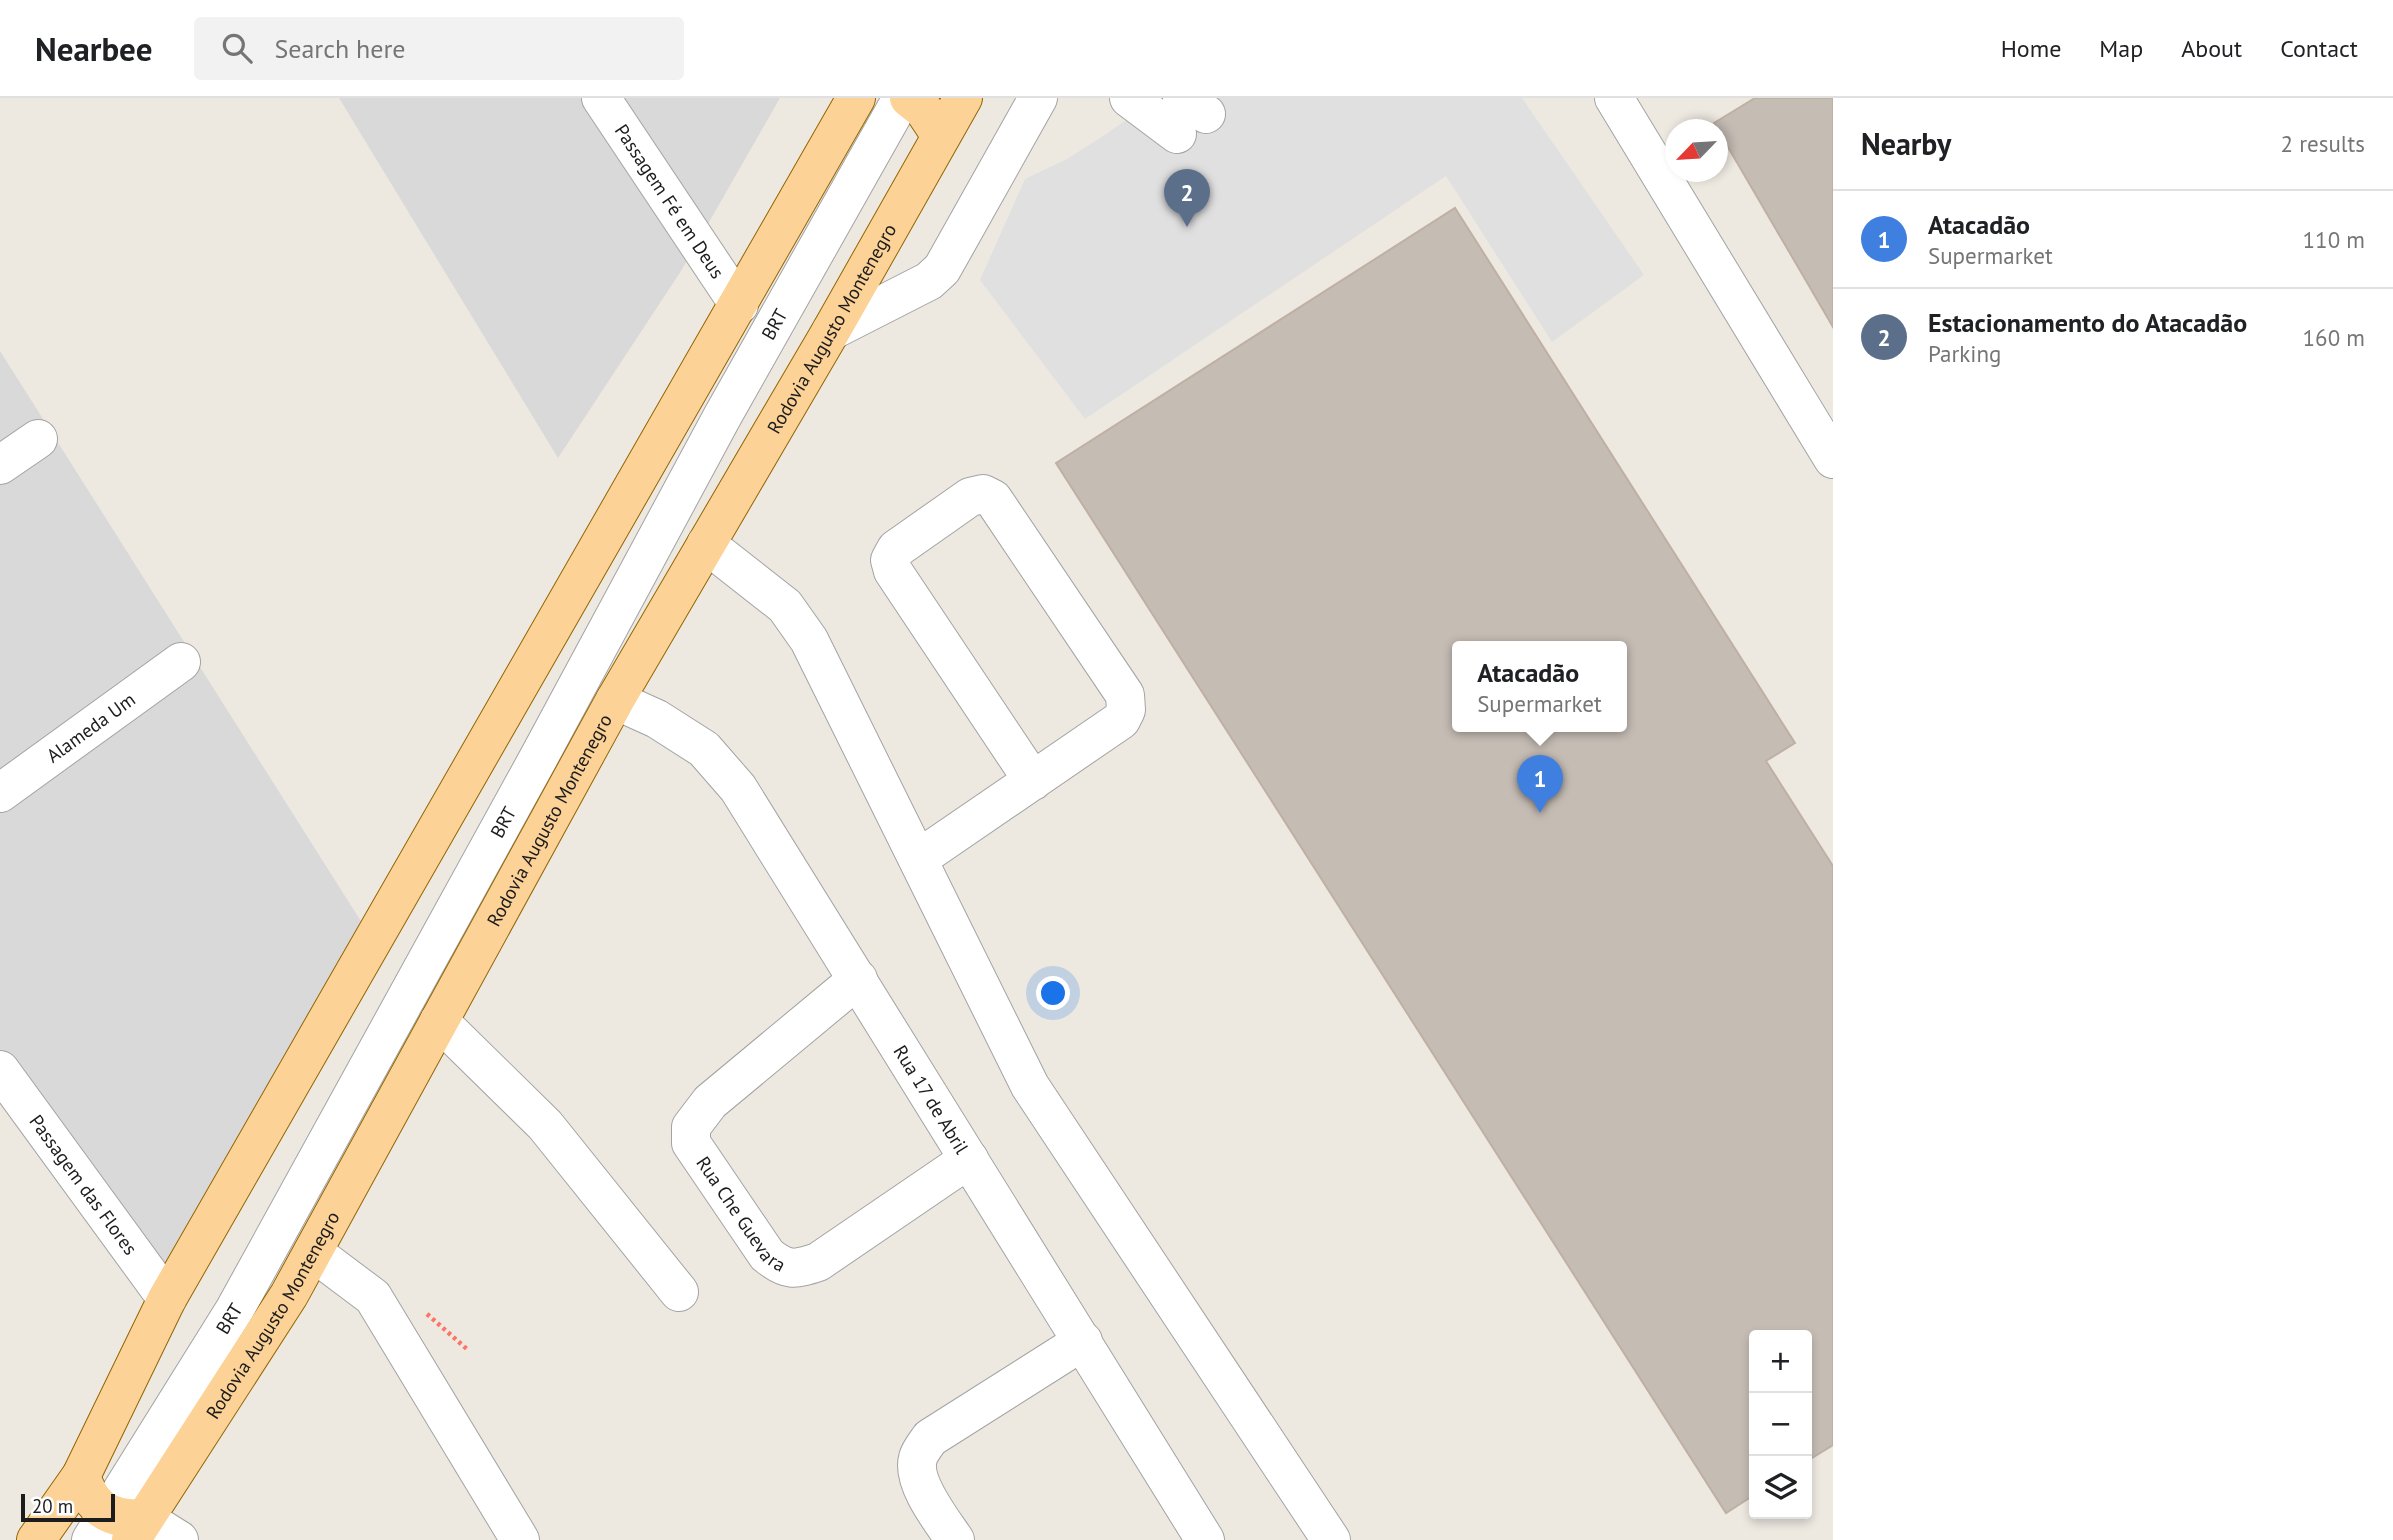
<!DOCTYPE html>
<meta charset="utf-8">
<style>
body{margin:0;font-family:"PT Sans",sans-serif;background:#f2f2f2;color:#202124}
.controls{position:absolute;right:21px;bottom:21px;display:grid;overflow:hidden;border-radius:7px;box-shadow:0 4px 10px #0003}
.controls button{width:63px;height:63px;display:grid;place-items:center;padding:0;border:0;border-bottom:2px solid #e0e0e0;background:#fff;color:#202124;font:35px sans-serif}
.compass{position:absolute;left:1665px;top:21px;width:63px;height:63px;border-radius:50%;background:#fff;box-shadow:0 4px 10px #0003;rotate:245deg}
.scale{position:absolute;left:21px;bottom:18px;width:94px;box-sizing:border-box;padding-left:7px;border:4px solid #1c1c1c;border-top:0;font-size:19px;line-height:24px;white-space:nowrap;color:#1c1c1c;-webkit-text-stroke:5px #fff;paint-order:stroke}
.you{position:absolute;left:1054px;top:896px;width:24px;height:24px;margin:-18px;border:5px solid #fff;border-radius:50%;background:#1a73e8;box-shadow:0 0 0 10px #1a73e833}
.badge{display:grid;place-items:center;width:46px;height:46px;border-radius:50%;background:#111827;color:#fff;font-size:23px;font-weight:700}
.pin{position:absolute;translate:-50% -58px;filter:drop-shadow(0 2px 4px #0008)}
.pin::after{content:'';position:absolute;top:37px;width:24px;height:21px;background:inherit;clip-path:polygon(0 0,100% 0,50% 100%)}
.popup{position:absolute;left:1452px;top:543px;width:175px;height:91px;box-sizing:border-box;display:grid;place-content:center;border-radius:7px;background:#fff;filter:drop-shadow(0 2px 5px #0005);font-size:23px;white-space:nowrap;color:#757577}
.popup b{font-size:26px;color:#202124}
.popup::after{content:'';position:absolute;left:50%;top:100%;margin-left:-14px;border:14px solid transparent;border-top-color:#fff}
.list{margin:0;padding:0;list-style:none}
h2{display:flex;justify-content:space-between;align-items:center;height:91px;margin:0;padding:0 28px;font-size:30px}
h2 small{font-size:23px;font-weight:400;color:#757577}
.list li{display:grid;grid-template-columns:46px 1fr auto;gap:21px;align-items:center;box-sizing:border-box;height:98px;padding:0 28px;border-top:2px solid #e0e0e0}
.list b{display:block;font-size:26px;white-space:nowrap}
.list p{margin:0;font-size:23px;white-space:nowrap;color:#757577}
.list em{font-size:23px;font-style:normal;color:#757577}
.icon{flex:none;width:38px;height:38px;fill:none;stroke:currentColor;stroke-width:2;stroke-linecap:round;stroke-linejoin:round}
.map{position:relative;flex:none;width:1833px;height:1442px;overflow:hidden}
header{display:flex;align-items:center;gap:42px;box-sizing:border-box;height:98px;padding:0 35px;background:#fff;border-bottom:2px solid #e0e0e0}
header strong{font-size:33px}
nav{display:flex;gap:38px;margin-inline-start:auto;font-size:24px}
.search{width:490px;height:63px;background:#f2f2f2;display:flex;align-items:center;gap:18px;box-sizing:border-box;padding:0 24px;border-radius:7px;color:#757577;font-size:26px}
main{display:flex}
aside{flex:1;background:#fff}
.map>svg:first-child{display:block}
.residential{fill:#dad9d9}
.parking{fill:#e0e0e0}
.building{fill:#c5bcb4;stroke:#bfb0a3;stroke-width:2;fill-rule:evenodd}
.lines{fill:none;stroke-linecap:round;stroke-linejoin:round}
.minor-casing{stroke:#a3a3a3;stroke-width:40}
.major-casing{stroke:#936500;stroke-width:40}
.path{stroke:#fb7665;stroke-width:4.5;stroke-dasharray:3.5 3.5;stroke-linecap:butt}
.minor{stroke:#fff;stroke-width:38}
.major{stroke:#fcd297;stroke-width:38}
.labels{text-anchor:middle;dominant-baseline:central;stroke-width:5;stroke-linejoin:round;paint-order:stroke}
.street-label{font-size:19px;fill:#1c1c1c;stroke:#fff}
</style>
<header>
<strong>Nearbee</strong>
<div class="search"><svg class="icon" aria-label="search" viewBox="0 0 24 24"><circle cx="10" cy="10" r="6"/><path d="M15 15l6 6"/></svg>Search here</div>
<nav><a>Home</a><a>Map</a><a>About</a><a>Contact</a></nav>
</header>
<main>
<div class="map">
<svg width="1833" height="1442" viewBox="0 0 1833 1442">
<rect width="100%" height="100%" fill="#ede9e1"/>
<g class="residential">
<path d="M339,0H780L681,173L558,360Z"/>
<path d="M0,253L364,828L167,1201L0,958Z"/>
</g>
<path class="parking" d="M1145,0H1522L1644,177L1552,244L1446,78L1085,321L980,182L1025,81L1067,61L1097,42L1138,14Z"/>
<g class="building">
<path d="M1755,0H1833V229L1714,25Z"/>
<path d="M1455,110L1795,645L1766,663L1833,768V1347L1807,1363V1237H1754V1397L1726,1415L1056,365ZM1458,549H1622V629H1458Z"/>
</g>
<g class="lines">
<defs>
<g id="minor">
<path id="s1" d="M601,0L739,207"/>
<path d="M1129,0L1177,36"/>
<path d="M1182,0L1206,16"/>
<path d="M1614,0L1833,361"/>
<path d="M831,233L929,183L942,171L1038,0"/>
<path d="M0,367L38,341"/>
<path d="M706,446L785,508L809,542L1030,988L1331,1442"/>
<path id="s2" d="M615,602L657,621L704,651L738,690L1205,1442"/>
<path id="s3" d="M0,695L181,564"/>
<path d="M918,761L1121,622L1126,612L1125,597L993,401L983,396L970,399L896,451L890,462L893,473L1033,683"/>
<path id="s4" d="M858,881L710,1004L691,1029V1045L767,1157C787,1173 794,1172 818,1164L969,1061"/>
<path d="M439,923L545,1027L679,1194"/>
<path id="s5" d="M0,972L167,1201"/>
<path d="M313,1154L373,1199L520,1442"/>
<path d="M144,1420L179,1442"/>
<path id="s6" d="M91,1442L235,1211L540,657L722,319L902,0"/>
<path d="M955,1442C942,1423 911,1384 918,1360C920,1353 926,1346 930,1340L1083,1243"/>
</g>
<g id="major">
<path d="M909,0L923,11L941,38"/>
<path d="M81,1378C91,1410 110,1423 144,1420"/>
<path d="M36,1442L81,1378L167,1201L856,0"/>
<path id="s7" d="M131,1442L289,1197L615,602L831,233L963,0"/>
</g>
</defs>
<use href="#minor" class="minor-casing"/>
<use href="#major" class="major-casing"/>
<path class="path" d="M427,1216L468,1252"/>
<use href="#minor" class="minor"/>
<use href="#major" class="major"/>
</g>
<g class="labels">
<g class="street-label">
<text stroke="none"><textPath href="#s1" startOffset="124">Passagem Fé em Deus</textPath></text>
<text stroke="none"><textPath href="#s6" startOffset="1395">BRT</textPath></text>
<text stroke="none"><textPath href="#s7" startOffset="1400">Rodovia Augusto Montenegro</textPath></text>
<text stroke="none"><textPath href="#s3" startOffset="112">Alameda Um</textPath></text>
<text stroke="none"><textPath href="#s7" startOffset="833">Rodovia Augusto Montenegro</textPath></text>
<text stroke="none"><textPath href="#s6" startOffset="828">BRT</textPath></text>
<text stroke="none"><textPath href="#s2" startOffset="520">Rua 17 de Abril</textPath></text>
<text stroke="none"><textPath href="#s5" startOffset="142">Passagem das Flores</textPath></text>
<text stroke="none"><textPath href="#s4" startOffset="327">Rua Che Guevara</textPath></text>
<text stroke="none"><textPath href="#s7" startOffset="266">Rodovia Augusto Montenegro</textPath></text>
<text stroke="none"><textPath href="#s6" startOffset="261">BRT</textPath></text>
</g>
</g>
</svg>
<div class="controls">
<button>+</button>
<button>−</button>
<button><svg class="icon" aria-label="layers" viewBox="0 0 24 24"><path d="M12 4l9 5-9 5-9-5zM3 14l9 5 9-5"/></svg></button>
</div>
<svg class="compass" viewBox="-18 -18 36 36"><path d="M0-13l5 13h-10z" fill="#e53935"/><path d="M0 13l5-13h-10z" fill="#757577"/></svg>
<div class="scale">20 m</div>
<div class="you"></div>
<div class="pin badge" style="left:1540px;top:715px;background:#3f7fe0">1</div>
<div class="popup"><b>Atacadão</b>Supermarket</div>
<div class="pin badge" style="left:1187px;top:129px;background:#5c6f8a">2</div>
</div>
<aside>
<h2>Nearby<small>2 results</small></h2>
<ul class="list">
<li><span class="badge" style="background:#3f7fe0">1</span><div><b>Atacadão</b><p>Supermarket</p></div><em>110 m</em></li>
<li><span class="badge" style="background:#5c6f8a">2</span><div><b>Estacionamento do Atacadão</b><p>Parking</p></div><em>160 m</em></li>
</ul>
</aside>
</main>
